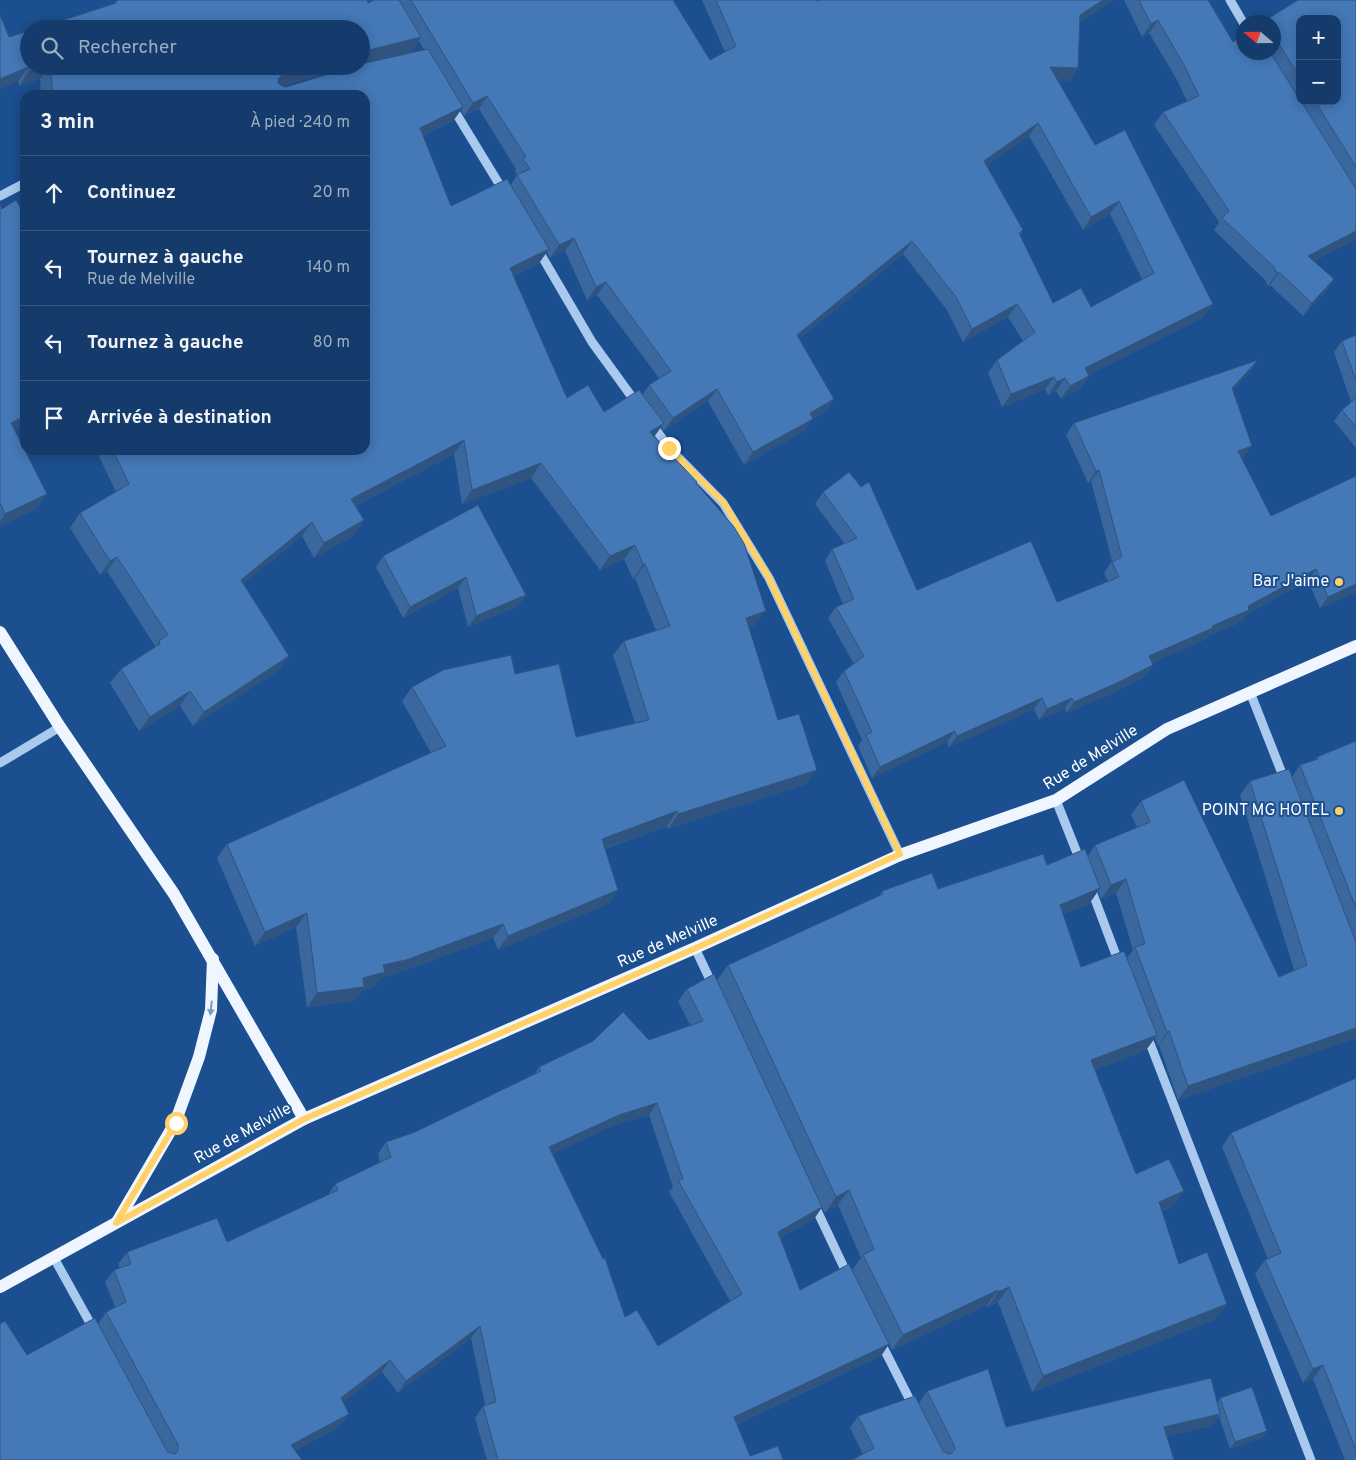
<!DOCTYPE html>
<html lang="fr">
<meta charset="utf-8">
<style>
body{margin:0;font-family:Overpass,sans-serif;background:#1d4271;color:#f1f3f6}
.controls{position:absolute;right:15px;top:15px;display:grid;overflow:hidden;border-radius:10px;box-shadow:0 2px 12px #0003}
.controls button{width:45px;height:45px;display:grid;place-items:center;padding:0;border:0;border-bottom:1px solid #33557e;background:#143b6b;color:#f1f3f6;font:25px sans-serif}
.compass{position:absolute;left:1236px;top:15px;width:45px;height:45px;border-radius:50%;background:#143b6b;box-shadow:0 2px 12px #0003;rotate:290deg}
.stop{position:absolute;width:15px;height:15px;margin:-11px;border:4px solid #ffd166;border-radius:50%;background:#fff}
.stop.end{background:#ffd166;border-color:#fff;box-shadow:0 1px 5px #0008}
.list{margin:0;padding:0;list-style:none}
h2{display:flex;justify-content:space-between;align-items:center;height:65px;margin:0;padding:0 20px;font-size:21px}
h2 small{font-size:16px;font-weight:400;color:#9dadc1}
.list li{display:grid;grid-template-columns:32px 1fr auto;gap:15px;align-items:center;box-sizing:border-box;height:75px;padding:0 20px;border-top:1px solid #33557e}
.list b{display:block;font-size:19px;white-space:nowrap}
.list p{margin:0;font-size:16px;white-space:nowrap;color:#9dadc1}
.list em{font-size:16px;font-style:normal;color:#9dadc1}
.icon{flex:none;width:28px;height:28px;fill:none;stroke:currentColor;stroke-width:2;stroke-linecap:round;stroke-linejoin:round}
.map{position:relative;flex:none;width:1356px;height:1460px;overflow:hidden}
.search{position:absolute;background:#143b6b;box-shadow:0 2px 12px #0003;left:20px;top:20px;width:350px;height:55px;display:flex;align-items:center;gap:12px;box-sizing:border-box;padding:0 18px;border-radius:28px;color:#9dadc1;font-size:19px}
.panel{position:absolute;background:#143b6b;box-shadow:0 2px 12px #0003;left:20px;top:90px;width:350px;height:365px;border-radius:15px}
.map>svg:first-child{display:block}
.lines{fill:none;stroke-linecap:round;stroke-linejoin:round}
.minor{stroke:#a9c9ee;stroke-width:9}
.major{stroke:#f0f6ff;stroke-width:12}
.wall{fill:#3a679d;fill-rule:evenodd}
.shaded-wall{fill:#305480}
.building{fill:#4478b7;stroke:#305480;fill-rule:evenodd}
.oneway{fill:#7b9ac1}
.route{stroke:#ffd166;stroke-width:6}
.poi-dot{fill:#ffd166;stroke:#1b4f8f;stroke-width:2}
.labels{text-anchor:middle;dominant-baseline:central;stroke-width:4;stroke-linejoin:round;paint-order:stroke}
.poi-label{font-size:16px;fill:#fff;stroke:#1b4f8f;text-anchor:end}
.street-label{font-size:16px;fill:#fff;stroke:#1b4f8f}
</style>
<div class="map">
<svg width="1356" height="1460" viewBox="0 0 1356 1460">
<rect width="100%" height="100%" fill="#1b4f8f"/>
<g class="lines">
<g class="minor">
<path d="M1230,0L1244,24"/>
<path d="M451,105L504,192"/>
<path d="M0,196L25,183"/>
<path d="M537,248L592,342L637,404"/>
<path d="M652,424L669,448L723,503L769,578L900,855"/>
<path d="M1250,692L1285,781"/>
<path d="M0,763L60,727"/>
<path d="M1056,800L1081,863"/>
<path d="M1090,886L1119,963"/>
<path d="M695,948L713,986"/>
<path d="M1146,1033L1311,1460"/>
<path d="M813,1202L848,1276"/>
<path d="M54,1258L94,1330"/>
<path d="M879,1339L914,1408"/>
</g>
<g class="major">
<path d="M0,632L60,727L174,894L304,1119"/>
<path d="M117,1222L175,1123L199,1057L211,1010L213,959"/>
<path d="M0,1287L304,1119L695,948L900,855L1056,800L1167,729L1356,646"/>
</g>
</g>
<g class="wall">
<path d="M374,0H673L710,60L725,52L702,0H817L818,1L821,0H1113L1080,22L1078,68L1069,81L1057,80L1095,145L1204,317L1088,375L1089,376L1080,389L1061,399L1056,391L1048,395L1045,389L1002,407L988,373L997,360L1023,341L1008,317L963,342L947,310L903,254L799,339L834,399L825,412L812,419L804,431L744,465L708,401L664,431L661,427L654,436L696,484L755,625L749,628L778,720L806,784L668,829L667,826L605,849L618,890L608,904L498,950L493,938L395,974L381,978L374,987L362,990L354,1001L307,1007L296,927L255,946L217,858L227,844L431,753L402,701L412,687L515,674L576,737L635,723L613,655L624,641L656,631L635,578L633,579L624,559L600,570L531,478L462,504L454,454L355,506L364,520L354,535L314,558L302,536L243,584L279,670L193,726L180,706L139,731L110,683L121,669L154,648L155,646L107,571L100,575L70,528L80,513L116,492L96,450H365V95H41L40,79L19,86L9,37L29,66H350L282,86L286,87L424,50L419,41L411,52L361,64V29L114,4L116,1L368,3ZM479,109L516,169L515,171L517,175L511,185L451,206L423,136L453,121L461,110L464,116ZM1029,136L1083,230L1110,214L1142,279L1091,307L1053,303L1020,235L1023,230L986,166ZM565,251L587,300L597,295L659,378L649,385L643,394L604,412L567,398L513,276L539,263L547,252L550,258Z"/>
<path d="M1124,0H1208L1233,42L1244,52H1274V22L1356,0V239L1314,261L1334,279L1325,292L1303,316L1270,285L1268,286L1265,280L1214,230L1219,222L1154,125L1163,112L1187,101L1176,78L1149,33L1142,37ZM1300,19L1337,101H1300Z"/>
<path d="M0,204L2,209L25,216V425L15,430L47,494L36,509L0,526Z"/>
<path d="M1356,335V448L1334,421L1342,410L1351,402L1334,352L1342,341Z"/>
<path d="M1258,360L1250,372L1232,390L1244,457L1241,458L1271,516L1356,476V592L1320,608L1308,581L1248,613L1241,622L1209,635L1206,639L1152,663L1153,665L1145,676L1111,694L1066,713L1065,709L1039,720L1034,709L949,747L947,742L872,778L858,746L862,740L836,682L844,671L854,664L828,618L836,607L843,604L825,561L832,549L845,544L815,504L823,492L917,590L1057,602L1108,581L1104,573L1112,561L1091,481L1088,483L1066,435L1074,423Z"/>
<path d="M478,505L526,595L518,606L468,627L458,588L403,618L376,567L383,556Z"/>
<path d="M1356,741V1038L1178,1100L1159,1045L1158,1046L1155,1038L1146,1050L1095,1070L1136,1174L1173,1206L1162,1211L1179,1264L1216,1319L1032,1392L998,1302L988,1307L987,1305L892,1350L889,1344L881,1356L737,1424L750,1456L783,1460H487L475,1418L483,1406L485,1405L471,1338L398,1393L382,1372L343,1402L340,1426L295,1451L0,1460L27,1355L98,1324L106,1312L115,1307L105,1282L114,1270L120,1268L118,1264L127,1252L227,1242L328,1195L335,1184L380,1162L378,1154L386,1142L415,1132L534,1075L539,1067L649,1040L690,1025L678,1001L687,989L717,980L728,965L879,896L882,891L938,889L1088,856L1095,845L1137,827L1131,815L1141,801L1279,977L1294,970L1240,795L1250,781L1292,777L1300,765L1314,761L1317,757ZM1098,891L1101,899L1116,893L1133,950L1127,958L1081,967L1063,914L1089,904ZM649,1115L673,1187L669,1192L730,1301L658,1346L625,1317L552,1154L610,1127ZM838,1205L861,1258L852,1270L800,1290L780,1238L814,1219L822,1207L825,1213Z"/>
<path d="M1356,1078V1460H1345L1313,1379L1303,1383L1255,1274L1265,1260L1268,1259L1222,1147L1231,1133Z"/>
<path d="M927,1391L1006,1427L1217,1403L1220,1398L1267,1431L1262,1438L1230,1449L1219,1416L1211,1426L1167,1436L1174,1460L863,1454L850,1428L858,1416L919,1403Z"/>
</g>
<g class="shaded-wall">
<path d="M1103,0H1113L1071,28L1080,15Z"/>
<path d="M1158,20L1149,33L1142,37L1151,24Z"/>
<path d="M421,37L411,52L361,64V52Z"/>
<path d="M45,66H49L40,79L19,86L29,71Z"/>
<path d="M310,66H350L339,69L272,89L278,79L282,75Z"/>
<path d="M28,67L18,82L0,89V79Z"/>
<path d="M1050,67L1078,68L1069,81L1041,80Z"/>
<path d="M487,96L479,109L464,116L473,103Z"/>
<path d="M463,107L453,121L410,142L420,128Z"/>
<path d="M1038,123L1029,136L975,174L984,161Z"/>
<path d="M1119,201L1110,214L1083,230L1091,217Z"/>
<path d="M1356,231V239L1299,269L1308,256Z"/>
<path d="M574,238L565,251L550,258L559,245Z"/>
<path d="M912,241L903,254L788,348L797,335Z"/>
<path d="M549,249L539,263L500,282L510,268Z"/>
<path d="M1279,272L1270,285L1268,286L1277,273Z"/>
<path d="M1334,279L1325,292L1303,316L1312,303Z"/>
<path d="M606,282L597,295L587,300L596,287Z"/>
<path d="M1017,304L1008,317L963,342L972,329Z"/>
<path d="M1213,304L1204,317L1076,381L1085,368Z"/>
<path d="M1258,360L1250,372L1224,400L1232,388Z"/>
<path d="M1089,376L1080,389L1061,399L1070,386Z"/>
<path d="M1054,377L1045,389L1002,407L1011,394Z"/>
<path d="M1065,378L1056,391L1048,395L1057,382Z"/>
<path d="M717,389L708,401L664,431L673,418Z"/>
<path d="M834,399L825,412L812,419L804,431L744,465L753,452L810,413Z"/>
<path d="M25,416V425L1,437L11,423Z"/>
<path d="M664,423L654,437L650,432Z"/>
<path d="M464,440L454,454L341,513L351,499Z"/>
<path d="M1252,446L1244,457L1230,462L1238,451Z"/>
<path d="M541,463L531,478L462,504L472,490Z"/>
<path d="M1099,470L1091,481L1088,483L1096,471Z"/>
<path d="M47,494L36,509L0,526V522L5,514Z"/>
<path d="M364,520L354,535L314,558L324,543Z"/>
<path d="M312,522L302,536L231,594L241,580Z"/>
<path d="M635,545L624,559L600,570L610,556Z"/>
<path d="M117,557L107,571L100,575L110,561Z"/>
<path d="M643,564H645L635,578L633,579Z"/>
<path d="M1316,569L1308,581L1248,613L1241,622L1209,635L1206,639L1142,668L1149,656L1248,606Z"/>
<path d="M466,577L458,588L403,618L410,607Z"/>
<path d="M1356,584V592L1320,608L1328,597Z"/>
<path d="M526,595L518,606L468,627L476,616Z"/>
<path d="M766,611L755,625L736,633L746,618Z"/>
<path d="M289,656L279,670L193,726L204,712Z"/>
<path d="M1153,665L1145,676L1111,694L1066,713L1074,702Z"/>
<path d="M190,691L180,706L139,731L150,717Z"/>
<path d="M1042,698L1034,709L949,747L957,736Z"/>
<path d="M1072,698L1065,709L1039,720L1047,709Z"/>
<path d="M955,731L947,742L872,778L880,767Z"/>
<path d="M817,770L806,784L668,829L678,814Z"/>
<path d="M677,811L667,826L592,853L602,839Z"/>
<path d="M1126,879L1116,893L1101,899L1111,885Z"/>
<path d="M1100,888L1089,904L1049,920L1060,905Z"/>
<path d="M618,890L608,904L498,950L508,936Z"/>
<path d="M307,913L296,927L255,946L265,932Z"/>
<path d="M503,924L493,938L395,974L381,978L374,987L362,990L354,1001L307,1007L317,993L363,978L383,965Z"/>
<path d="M1356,1028V1038L1178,1100L1188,1086Z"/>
<path d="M1169,1031L1159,1045L1158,1046L1167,1032Z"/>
<path d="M1157,1035L1146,1050L1080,1076L1091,1060Z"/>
<path d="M657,1103L649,1115L610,1127L541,1160L549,1147L619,1115Z"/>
<path d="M849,1190L838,1205L825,1213L836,1197Z"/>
<path d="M1184,1191L1173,1206L1148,1217L1159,1202Z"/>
<path d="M822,1207L814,1219L769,1244L778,1232Z"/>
<path d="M1009,1287L998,1302L988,1307L998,1292Z"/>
<path d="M998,1290L987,1305L892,1350L903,1335Z"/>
<path d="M1227,1304L1216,1319L1032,1392L1043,1376Z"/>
<path d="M480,1326L471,1338L398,1393L406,1381Z"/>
<path d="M889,1344L881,1356L725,1429L734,1417Z"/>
<path d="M390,1360L382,1372L332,1411L341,1398Z"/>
<path d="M1323,1365L1313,1379L1303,1383L1313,1369Z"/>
<path d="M349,1414L340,1426L283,1458L291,1445Z"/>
<path d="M1220,1414L1211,1426L1155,1439L1164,1427Z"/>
<path d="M1267,1431L1262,1438L1230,1449L1235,1442Z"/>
</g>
<g class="building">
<path d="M119,0H367L368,3L374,0H399L421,37L361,52V29H36L116,3V1Z"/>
<path d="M411,0H673L710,60L736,46L716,0H817L818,1L821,0H1103L1080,15L1078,68L1050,67L1095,145L1125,130L1213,304L1085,368L1089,376L1070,386L1065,378L1057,382L1054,377L1011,394L997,360L1035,332L1017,304L972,329L956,297L912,241L797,335L834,399L810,413L813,419L753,452L717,389L673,418L649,385L671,371L606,282L596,287L574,238L559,245L517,175L530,169L523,159L526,157L487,96L473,103ZM1038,123L1091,217L1119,201L1154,273L1091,307L1081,288L1053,303L1019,233L1023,230L984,161Z"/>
<path d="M1139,0H1208L1233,42L1244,35V52H1270L1300,100V101H1301L1356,189V231L1308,256L1334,279L1312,303L1279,272L1277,273L1274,267L1222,218L1229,211L1163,112L1199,96L1184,65L1158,20L1151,24Z"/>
<path d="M1298,0H1356V167L1315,101H1337V19H1300V77L1274,36V22H1263Z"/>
<path d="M0,15L9,37L29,31V66H45L29,71L28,67L0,79Z"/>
<path d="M428,49L463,107L420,128L451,206L507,179L549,249L510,268L567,398L588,385L604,412L639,390L664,423L650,432L697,482L696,483L734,527L744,543L766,611L746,618L778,720L799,714L817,770L678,814L677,811L602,839L618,890L508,936L503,924L406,960L383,965L385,972L363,978L364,987L317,993L307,913L265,932L227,844L446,746L412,687L443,670L511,655L515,674L559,664L576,737L649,720L624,641L670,626L645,564H643L635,545L610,556L541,463L472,490L464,440L351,499L364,520L324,543L312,522L241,580L289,656L204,712L190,691L150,717L121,669L160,644L159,641L168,635L117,557L110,561L80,513L129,484L113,450H365V95H53L50,66H310L282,75L278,79V83L282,86L286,87L352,67L361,66V64Z"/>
<path d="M16,200L25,216V416L11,423L47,494L5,514L0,503V204L2,209Z"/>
<path d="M1356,335V381L1342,341Z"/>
<path d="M1258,360L1232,388L1252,446L1238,451L1271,516L1356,476V584L1328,597L1316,569L1248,606L1249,610L1212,626L1213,628L1149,656L1153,665L1119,682L1074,702L1072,698L1047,709L1042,698L957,736L955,731L880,767L866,735L872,732L844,671L864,656L836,607L854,599L832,549L857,538L823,492L849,472L861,487L869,482L917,590L1031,541L1057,602L1119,577L1112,562L1122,557L1099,470L1096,471L1074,423Z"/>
<path d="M1356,398V427L1342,410Z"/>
<path d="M478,505L526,595L476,616L466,577L410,607L383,556Z"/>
<path d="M1356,741V908L1300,765L1318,759L1317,757Z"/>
<path d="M1289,769L1356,942V1028L1188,1086L1169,1031L1167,1032L1135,947L1145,944L1126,879L1111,885L1095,845L1150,822L1141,801L1184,780L1279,977L1307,965L1250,781Z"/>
<path d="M1085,849L1100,888L1060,905L1081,967L1124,951L1157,1035L1091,1060L1136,1174L1169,1159L1184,1191L1159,1202L1179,1264L1207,1252L1227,1304L1043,1376L1009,1287L998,1292V1290L903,1335L863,1255L874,1249L849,1190L836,1197L728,965L883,894L882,891L932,873L938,889L1043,854L1047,865Z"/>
<path d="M714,974L822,1207L778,1232L800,1290L849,1264L889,1344L734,1417L750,1456L778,1446L783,1460H498L483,1406L496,1402L480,1326L406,1381L390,1360L341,1398L349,1414L291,1445L302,1460H0V1324L5,1321L27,1355L95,1318L167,1451L170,1453L175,1454L178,1451V1445L106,1312L126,1302L114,1270L131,1264L127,1252L217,1218L227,1242L338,1190L335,1184L391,1157L386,1142L415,1132L541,1071L539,1067L593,1041L623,1012L649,1040L703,1021L687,989ZM657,1103L683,1179L678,1180L742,1294L658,1346L637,1310L625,1317L605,1258L603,1259L549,1147L619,1115Z"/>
<path d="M1356,1078V1450L1323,1365L1313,1369L1265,1260L1281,1253L1231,1133Z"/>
<path d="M988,1369L1006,1427L1211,1378L1220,1414L1164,1427L1174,1460H852L874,1448L858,1416L915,1396L943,1451L948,1454L952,1453L955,1449L954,1445L927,1391Z"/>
<path d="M1252,1387L1267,1431L1235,1442L1220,1398Z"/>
</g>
<defs><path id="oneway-solid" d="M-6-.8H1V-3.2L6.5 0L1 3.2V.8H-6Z" transform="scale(1.25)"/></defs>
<use class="oneway" href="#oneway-solid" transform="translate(211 1008) rotate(96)"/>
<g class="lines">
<path class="route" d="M176,1123L116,1223L304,1119L696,948L900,854L769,578L724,503L669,448"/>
</g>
<g class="poi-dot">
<circle cx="1339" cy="582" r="5"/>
<circle cx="1339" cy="811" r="5"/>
</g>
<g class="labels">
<g class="poi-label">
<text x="1329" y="582">Bar J'aime</text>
<text x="1329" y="811">POINT MG HOTEL</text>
</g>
<g class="street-label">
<text transform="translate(1091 758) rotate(-32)">Rue de Melville</text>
<text transform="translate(668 942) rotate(-24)">Rue de Melville</text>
<text transform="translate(243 1134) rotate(-29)">Rue de Melville</text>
</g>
</g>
</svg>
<div class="controls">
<button>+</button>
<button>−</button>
</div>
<svg class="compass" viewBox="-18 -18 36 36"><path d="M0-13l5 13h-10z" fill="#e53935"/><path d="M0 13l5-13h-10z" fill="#9dadc1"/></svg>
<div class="stop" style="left:176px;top:1123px"></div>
<div class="stop end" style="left:669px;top:448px"></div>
<div class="search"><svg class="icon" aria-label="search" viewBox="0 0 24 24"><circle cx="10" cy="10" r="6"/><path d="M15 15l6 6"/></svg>Rechercher</div>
<section class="panel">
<h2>3 min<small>À pied · 240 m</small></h2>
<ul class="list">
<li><svg class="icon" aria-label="ahead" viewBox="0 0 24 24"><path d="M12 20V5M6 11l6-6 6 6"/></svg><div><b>Continuez</b></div><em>20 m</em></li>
<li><svg class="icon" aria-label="left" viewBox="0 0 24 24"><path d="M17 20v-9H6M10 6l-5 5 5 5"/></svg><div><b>Tournez à gauche</b><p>Rue de Melville</p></div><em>140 m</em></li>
<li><svg class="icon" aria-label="left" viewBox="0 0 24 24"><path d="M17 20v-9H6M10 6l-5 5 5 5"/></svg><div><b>Tournez à gauche</b></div><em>80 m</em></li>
<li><svg class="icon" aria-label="arrive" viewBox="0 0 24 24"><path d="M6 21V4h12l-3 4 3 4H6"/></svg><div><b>Arrivée à destination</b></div></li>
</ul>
</section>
</div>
